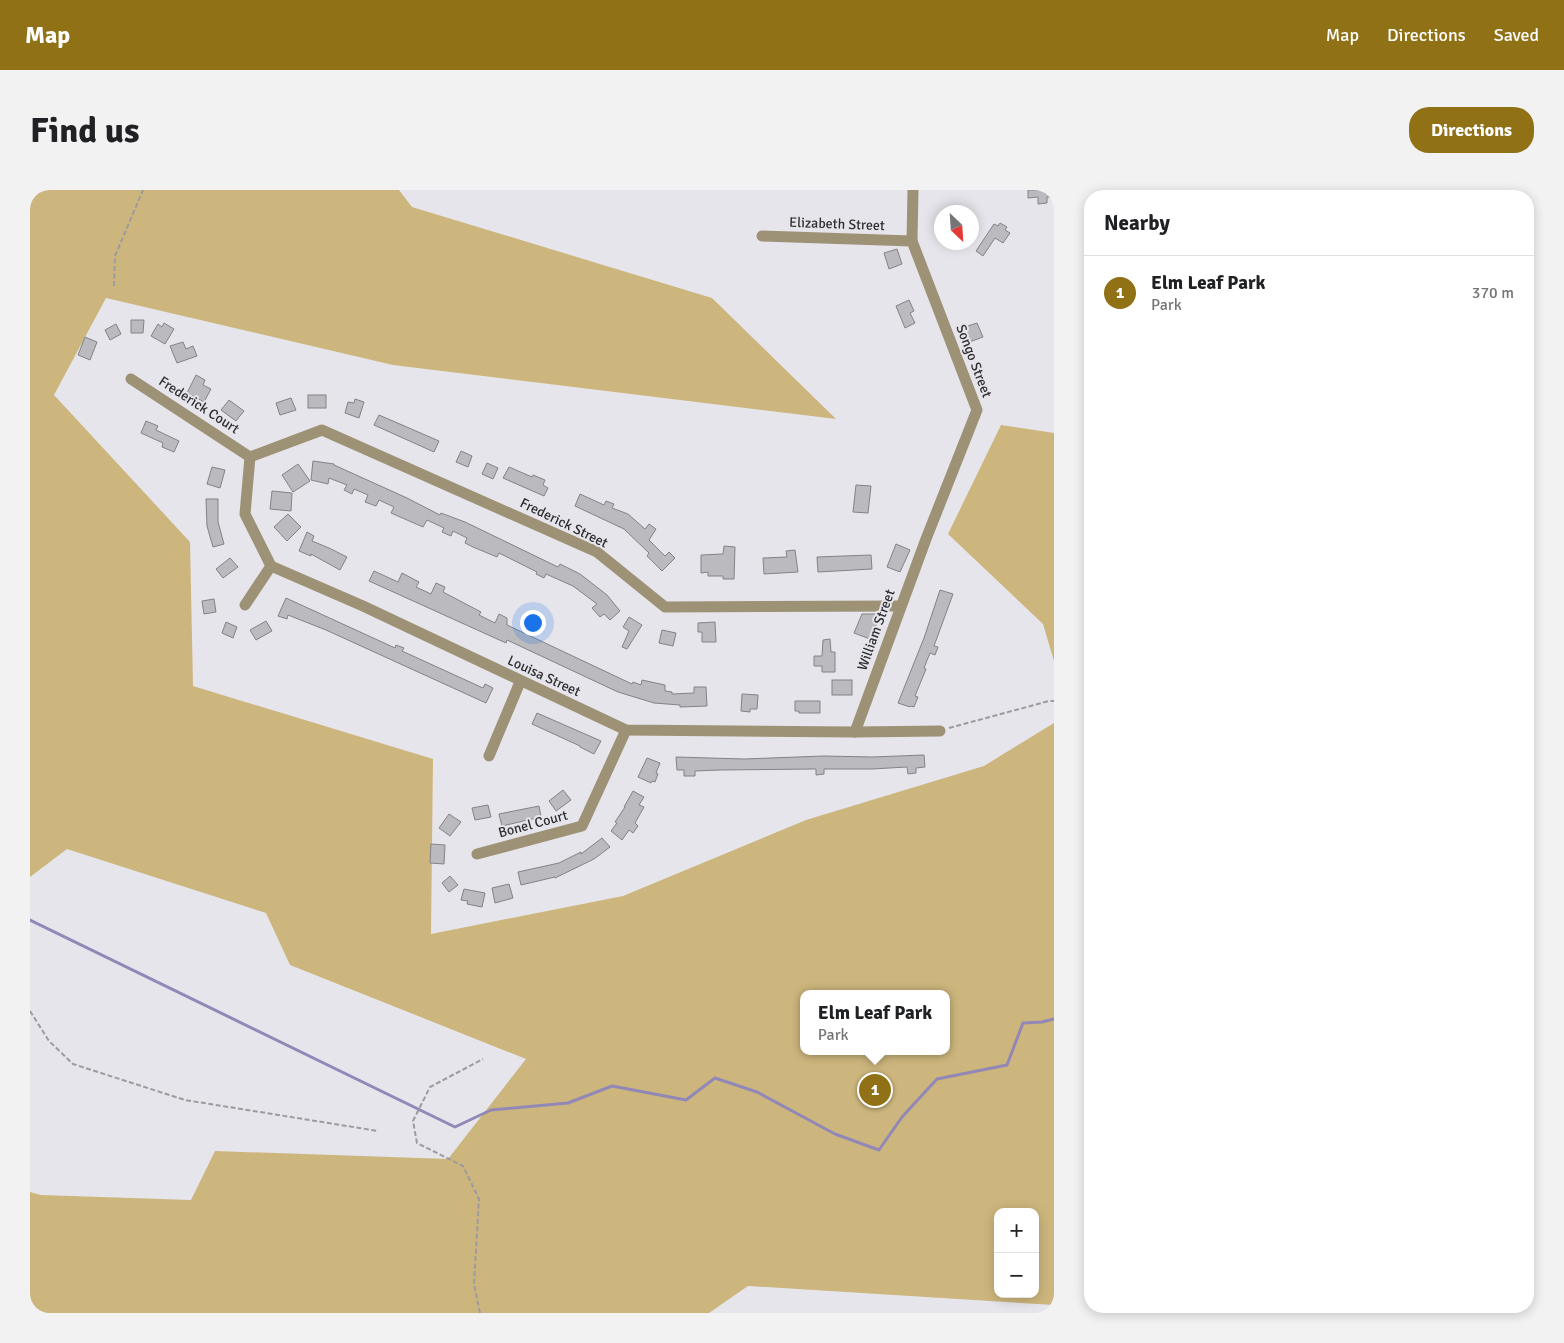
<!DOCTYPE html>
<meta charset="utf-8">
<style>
body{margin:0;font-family:Signika,sans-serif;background:#f2f2f2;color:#202124}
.controls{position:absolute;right:15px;bottom:15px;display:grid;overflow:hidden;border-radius:10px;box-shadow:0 2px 12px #0003}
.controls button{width:45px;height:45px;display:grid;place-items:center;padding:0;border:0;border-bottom:1px solid #e0e0e0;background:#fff;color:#202124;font:25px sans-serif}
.compass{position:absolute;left:904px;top:15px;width:45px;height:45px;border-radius:50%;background:#fff;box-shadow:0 2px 12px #0003;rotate:155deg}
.you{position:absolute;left:502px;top:432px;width:18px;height:18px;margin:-12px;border:4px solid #fff;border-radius:50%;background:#1a73e8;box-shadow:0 0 0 8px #1a73e833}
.badge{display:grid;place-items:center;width:32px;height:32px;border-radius:50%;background:#907116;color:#fff;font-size:16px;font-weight:700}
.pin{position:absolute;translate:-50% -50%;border:2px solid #fff;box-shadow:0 1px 5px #0006}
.popup{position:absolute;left:770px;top:800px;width:150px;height:65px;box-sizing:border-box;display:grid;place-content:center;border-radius:10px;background:#fff;filter:drop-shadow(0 1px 4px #0005);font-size:16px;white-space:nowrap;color:#757577}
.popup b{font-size:19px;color:#202124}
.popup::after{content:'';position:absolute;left:50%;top:100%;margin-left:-10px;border:10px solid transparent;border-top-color:#fff}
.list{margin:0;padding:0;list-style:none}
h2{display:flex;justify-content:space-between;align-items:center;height:65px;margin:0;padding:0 20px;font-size:21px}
h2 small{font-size:16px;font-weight:400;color:#757577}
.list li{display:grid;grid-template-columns:32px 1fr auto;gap:15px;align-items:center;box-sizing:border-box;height:75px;padding:0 20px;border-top:1px solid #e0e0e0}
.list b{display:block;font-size:19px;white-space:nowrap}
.list p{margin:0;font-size:16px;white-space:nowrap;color:#757577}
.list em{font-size:16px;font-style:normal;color:#757577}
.map{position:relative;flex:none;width:1024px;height:1123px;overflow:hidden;border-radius:20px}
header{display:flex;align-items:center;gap:30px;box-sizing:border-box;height:70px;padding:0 25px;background:#907116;color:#fff}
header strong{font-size:24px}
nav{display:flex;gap:28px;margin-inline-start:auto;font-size:18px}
.intro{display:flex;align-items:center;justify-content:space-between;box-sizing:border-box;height:120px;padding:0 30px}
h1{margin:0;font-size:35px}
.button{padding:12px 22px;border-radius:20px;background:#907116;color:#fff;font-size:18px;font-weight:700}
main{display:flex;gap:30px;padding:0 30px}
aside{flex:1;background:#fff;border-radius:20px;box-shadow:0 2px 12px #0003}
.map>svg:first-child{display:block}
.green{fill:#cdb67d;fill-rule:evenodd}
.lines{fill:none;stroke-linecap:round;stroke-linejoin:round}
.stream{stroke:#9288b7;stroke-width:3}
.building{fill:#bbbabf;stroke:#838288}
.path{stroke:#9c9b9f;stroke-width:2;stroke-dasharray:5 2.5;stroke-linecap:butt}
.street{stroke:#9e9276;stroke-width:11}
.labels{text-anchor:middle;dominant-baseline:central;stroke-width:4;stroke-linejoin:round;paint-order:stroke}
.street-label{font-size:14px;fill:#2f2e31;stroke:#e6e5eb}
</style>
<header>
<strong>Map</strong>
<nav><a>Map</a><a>Directions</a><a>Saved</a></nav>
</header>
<div class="intro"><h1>Find us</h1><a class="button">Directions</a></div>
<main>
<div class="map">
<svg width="1024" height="1123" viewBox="0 0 1024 1123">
<rect width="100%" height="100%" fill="#e6e5eb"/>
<g class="green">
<path d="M0,0H369L382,17L682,108L806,229L363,175L76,108L24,205L160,352L163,496L403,569L401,744L593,706L776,630L954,576L1024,533V1115L718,1096L679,1123H0V1002L11,1005L161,1010L185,961L418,969L496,869L260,775L236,723L37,659L0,687ZM774,804H916V861H774ZM968,1022H1005V1104H968Z"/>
<path d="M971,235L1024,243V471L1013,434L918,344Z"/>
</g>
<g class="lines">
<path class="stream" d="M0,730L425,937L461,920L538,913L582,896L656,910L685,888L727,902L805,944L849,960L872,927L907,889L977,875L993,833L1012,832L1024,829"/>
</g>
<g class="building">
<path d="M998,0H1021L1022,7H1017V13L1008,14V7L998,8Z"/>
<path d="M970,33L977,37L975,40L980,43L973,53L965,48L953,66L946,61L964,34L968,36Z"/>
<path d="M867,59L872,74L859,79L854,63Z"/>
<path d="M879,110L884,121L880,123L885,133L875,138L866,116Z"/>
<path d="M101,130H114L113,143H101Z"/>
<path d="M134,133L144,139L135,154L121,146L128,134L132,137Z"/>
<path d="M947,133L953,147L937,153L933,143L937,141L935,137Z"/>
<path d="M86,134L91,144L80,150L75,140Z"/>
<path d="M55,147L67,152L60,170L48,165Z"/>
<path d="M153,152L156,159L163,156L167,166L147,173L140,156Z"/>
<path d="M166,185L175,190L173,195L181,199L174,212L157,203Z"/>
<rect x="278" y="205" width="18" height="13"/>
<path d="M261,208L266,220L250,225L246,213Z"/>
<path d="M325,209L334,212L329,228L315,223L318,212L324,213Z"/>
<path d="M199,210L214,221L206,231L191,220Z"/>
<path d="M349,225L409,251L404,262L344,235Z"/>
<path d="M116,231L128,236L126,240L149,251L144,262L132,257L133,253L111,243Z"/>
<path d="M431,261L442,266L438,277L426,272Z"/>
<path d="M283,271L304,274V275L377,308L410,325L411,323L435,332L528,377L530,374L550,384L577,405L590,421L580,430L574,424L570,427L562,418L567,414L543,396L516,384L514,388L506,384L507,382L469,363L467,367L443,357L435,353L437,348L423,341L421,346L412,342L414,338L397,330L393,337L361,323L364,317L349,310L346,316L335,312L338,305L324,299L322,304L314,300L317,295L299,288L298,294L281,290Z"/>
<path d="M457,273L468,278L463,289L452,284Z"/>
<path d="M268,274L280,291L263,302L252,285Z"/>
<path d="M182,277L195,280L190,298L177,294Z"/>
<path d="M479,277L502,287L503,285L515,290L513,295L518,298L514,306L473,288Z"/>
<path d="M826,295L841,296L838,323L823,322Z"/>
<path d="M242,301L262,303L261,321L240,319Z"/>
<path d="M550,304L574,315L576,311L584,314L582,318L598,324L615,339L619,334L626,339L619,350L635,366L639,362L645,368L632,381L617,366L619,363L594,339L545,316Z"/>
<path d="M176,309H188V332L194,354L183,357L177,336Z"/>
<path d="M258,324L271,337L257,351L244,337Z"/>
<path d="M277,342L284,346L282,351L299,358L317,367L310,380L281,364V366L269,361Z"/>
<path d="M866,354L880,360L870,382L857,377Z"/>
<path d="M694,356L705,357L704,389H693V386H678V382L671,383V365L693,364Z"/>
<path d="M765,360L768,382L734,384L733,368L757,367L756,361Z"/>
<path d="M841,365L842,379L788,382L787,367Z"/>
<path d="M200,368L208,377L193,388L186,379Z"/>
<path d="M344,381L368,392L372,383L389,392L386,397L401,404L406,393L415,397L413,402L451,422L449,425L465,433L469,424L477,428V435L602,494L603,492L611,495L612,490L635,495V501L642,502V504L664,503V497H676L677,516L650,517V515L624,513L588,502L477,450L476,453L339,391Z"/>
<path d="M910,400L923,404L904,456L908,457L905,465L900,463L894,478L896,479L885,506L888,507L884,517L881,516L880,517L868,513L894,448Z"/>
<path d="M256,408L365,458L366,455L374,458L372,461L453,498L455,494L463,498L456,513L296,440L258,425L257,429L248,426Z"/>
<path d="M184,409L186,422L174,424L172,411Z"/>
<path d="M832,424H854L850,434L847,433L840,449L824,443Z"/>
<path d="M599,427L612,435L597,459L592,457L599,441L593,437Z"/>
<path d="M236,431L242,441L226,450L220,440Z"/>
<path d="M196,432L207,437L203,448L192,443Z"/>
<path d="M685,432L686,452H672V442H668V433Z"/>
<path d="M632,440L646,443L643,456L629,453Z"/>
<path d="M800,449L801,462H805V482H792V476H784V466H792L793,450Z"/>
<rect x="802" y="490" width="20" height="15"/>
<path d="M712,504L728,505L727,519H720V522L711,521Z"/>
<path d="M765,511H790V523H769V521H765Z"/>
<path d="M507,523L571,551L564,564L550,557V556L502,534Z"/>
<path d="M894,565L895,577L886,578V583L878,584L877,577L842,579H794V584L786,585V579L690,580L665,581V586H654V580H647L646,567L714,569L794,566L842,567Z"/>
<path d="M617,568L630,573L626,583L628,584L625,592L622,591L621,593L608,587Z"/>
<path d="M533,600L541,610L526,621L519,611Z"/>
<path d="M603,601L614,607L609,615L614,617L605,633L608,636L603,643L599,640L592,650L581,641L587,633L585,632L595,617H594Z"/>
<path d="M458,615L461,627L445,630L442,618Z"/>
<path d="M509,616L511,627L472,636L469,624Z"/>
<path d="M419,624L431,632L420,646L409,638Z"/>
<path d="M572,648L580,657L564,669L525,688V687L491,695L488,682L529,673L551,662V664Z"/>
<path d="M401,654L415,655L414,674L400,673Z"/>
<path d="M420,686L428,695L419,702L412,693Z"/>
<path d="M479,694L483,708L465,713L462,698Z"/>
<path d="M434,699L455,703L452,717L437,714L438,711L431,710Z"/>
</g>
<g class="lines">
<g class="path">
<path d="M84,96L85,66L113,0"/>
<path d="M919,538L1019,511H1024"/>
<path d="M0,821L19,851L43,874L155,910L348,941"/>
<path d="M450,1123L444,1094L449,1009L433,976L387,953L383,931L400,897L453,869"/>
</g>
<g class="street">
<path d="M732,46L882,51"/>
<path d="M101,189L220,267"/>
<path d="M220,267L215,324L241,376L333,416L596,540L825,542L910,541"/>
<path d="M220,267L292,240L567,362L635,417L871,416"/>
<path d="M215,415L241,376"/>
<path d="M825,542L896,349L947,220L882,51L883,0"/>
<path d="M459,566L490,492"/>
<path d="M447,664L552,636L596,540"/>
</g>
</g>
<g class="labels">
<g class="street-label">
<text transform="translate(807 34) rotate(2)">Elizabeth Street</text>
<text transform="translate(944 171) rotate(69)">Songo Street</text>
<text transform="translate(169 215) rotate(33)">Frederick Court</text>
<text transform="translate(534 333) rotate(26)">Frederick Street</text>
<text transform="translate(846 440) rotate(-70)">William Street</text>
<text transform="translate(514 486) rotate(25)">Louisa Street</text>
<text transform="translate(503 634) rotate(-15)">Bonel Court</text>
</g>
</g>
</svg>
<div class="controls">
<button>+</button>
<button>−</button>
</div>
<svg class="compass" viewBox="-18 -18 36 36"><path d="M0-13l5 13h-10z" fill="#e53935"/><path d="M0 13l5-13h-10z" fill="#757577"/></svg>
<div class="you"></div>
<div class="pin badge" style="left:845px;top:900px">1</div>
<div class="popup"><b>Elm Leaf Park</b>Park</div>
</div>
<aside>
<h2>Nearby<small></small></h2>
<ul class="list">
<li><span class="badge">1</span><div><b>Elm Leaf Park</b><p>Park</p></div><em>370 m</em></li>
</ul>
</aside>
</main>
